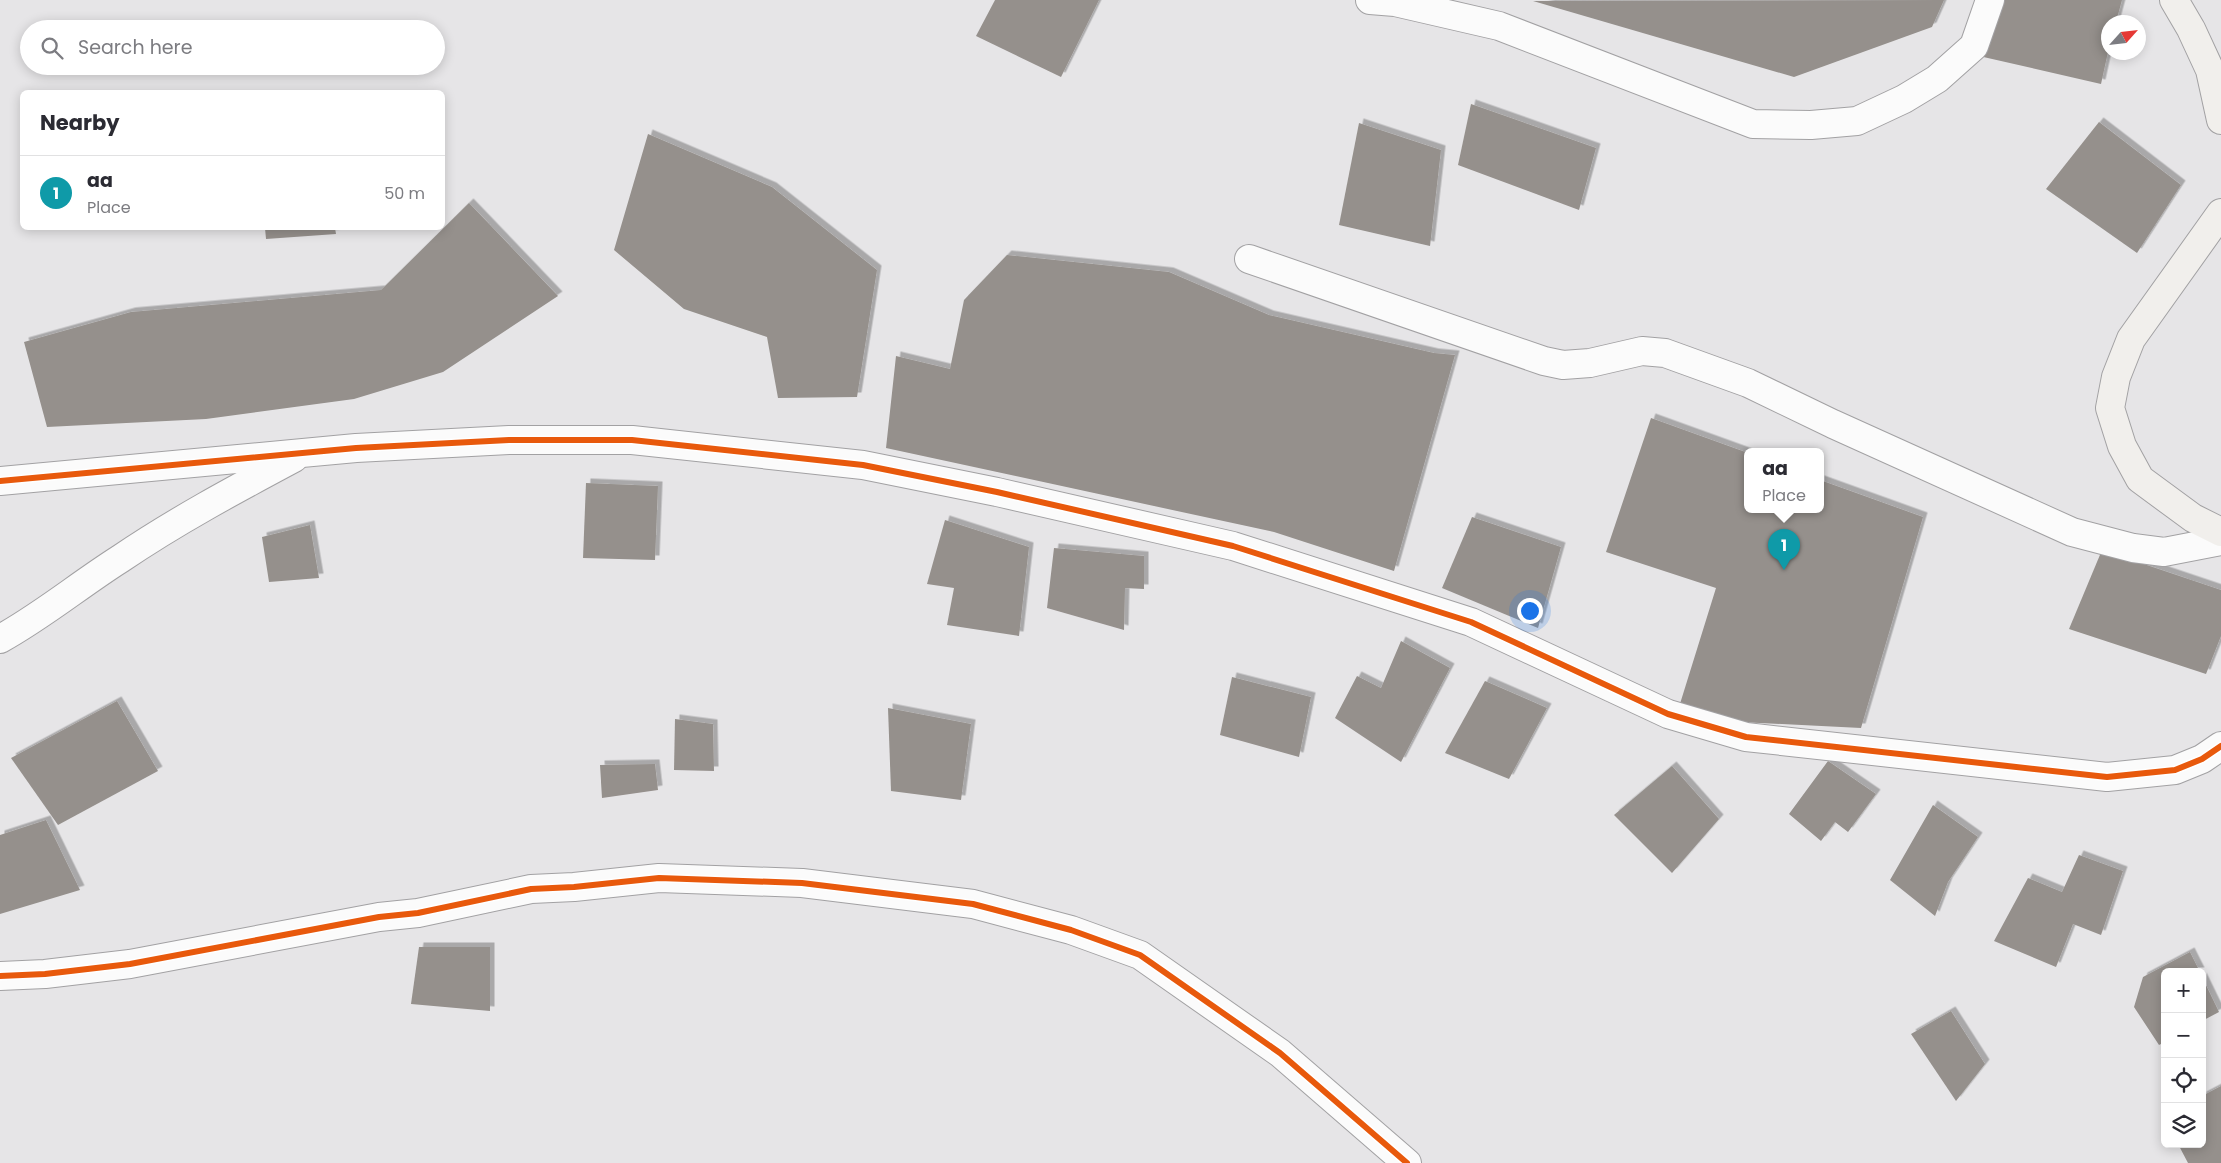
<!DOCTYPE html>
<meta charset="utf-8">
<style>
body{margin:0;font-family:Poppins,sans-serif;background:#f2f2f3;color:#2b2b33}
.controls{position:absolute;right:15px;bottom:15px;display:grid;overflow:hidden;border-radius:8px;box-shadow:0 2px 12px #0003}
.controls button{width:45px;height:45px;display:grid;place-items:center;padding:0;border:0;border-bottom:1px solid #e1e1e2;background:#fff;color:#2b2b33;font:25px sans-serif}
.compass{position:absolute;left:2101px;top:15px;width:45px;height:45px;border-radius:50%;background:#fff;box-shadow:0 2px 12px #0003;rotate:63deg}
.you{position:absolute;left:1529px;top:610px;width:18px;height:18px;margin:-12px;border:4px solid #fff;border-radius:50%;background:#1a73e8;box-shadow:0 0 0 8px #1a73e833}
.badge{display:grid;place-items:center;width:32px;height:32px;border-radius:50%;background:#db2777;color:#fff;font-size:16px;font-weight:700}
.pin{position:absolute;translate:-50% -41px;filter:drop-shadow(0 1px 2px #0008)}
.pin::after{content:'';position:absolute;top:26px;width:18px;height:15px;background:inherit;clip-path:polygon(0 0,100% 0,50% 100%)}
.popup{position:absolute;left:1744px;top:448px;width:80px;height:65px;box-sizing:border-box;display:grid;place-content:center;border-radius:8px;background:#fff;filter:drop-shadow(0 1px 4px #0005);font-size:16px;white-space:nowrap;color:#7c7c81}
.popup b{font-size:19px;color:#2b2b33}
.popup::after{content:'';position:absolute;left:50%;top:100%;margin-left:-10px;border:10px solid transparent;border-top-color:#fff}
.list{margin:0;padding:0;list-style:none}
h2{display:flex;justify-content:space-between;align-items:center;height:65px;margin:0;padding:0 20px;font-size:21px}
h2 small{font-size:16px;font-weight:400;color:#7c7c81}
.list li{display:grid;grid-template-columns:32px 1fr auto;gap:15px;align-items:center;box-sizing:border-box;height:75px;padding:0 20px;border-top:1px solid #e1e1e2}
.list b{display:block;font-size:19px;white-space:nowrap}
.list p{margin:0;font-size:16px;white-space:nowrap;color:#7c7c81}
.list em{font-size:16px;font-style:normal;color:#7c7c81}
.icon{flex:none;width:28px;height:28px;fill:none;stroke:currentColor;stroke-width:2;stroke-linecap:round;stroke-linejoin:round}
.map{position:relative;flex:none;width:2221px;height:1163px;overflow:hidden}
.search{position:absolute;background:#fff;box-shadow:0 2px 12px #0003;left:20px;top:20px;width:425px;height:55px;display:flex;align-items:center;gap:12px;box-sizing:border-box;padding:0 18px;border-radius:28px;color:#7c7c81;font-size:19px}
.panel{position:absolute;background:#fff;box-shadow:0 2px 12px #0003;left:20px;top:90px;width:425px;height:140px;border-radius:8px}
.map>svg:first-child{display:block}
.building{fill:#95908c;filter:url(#shadow)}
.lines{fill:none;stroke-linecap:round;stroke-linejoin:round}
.street-casing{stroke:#a2a1a3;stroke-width:30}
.secondary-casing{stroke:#a2a1a3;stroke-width:30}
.street{stroke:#fbfbfb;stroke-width:28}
.secondary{stroke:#f1efec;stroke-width:28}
.cycleway-casing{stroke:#fff;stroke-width:9}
.cycleway{stroke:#e8590c;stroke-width:6}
</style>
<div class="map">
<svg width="2221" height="1163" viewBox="0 0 2221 1163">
<defs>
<filter id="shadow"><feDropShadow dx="4.5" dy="-4.5" stdDeviation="0" flood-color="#0004"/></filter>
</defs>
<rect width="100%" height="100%" fill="#e6e5e7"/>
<g class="building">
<path d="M995,0H1099L1061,77L976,36Z"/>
<path d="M1944,0L1932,27L1794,77L1533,1Z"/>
<path d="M1997,0H2122L2116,22H2108V52L2101,84L1979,56Z"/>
<path d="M1471,104L1596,148L1579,210L1458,165Z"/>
<path d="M2099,122L2181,185L2137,253L2046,189Z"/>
<path d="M1359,123L1441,150L1430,246L1339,225Z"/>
<path d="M648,134L772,187L877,270L857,397L778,398L767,337L684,309L614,250Z"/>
<path d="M469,203L558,296L443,372L354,399L206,419L47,427L24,342L131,312L381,290Z"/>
<path d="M265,228H335L336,234L266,239Z"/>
<path d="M1007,255L1169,272L1269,315L1434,353L1455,355L1394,571L1274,532L886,448L896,356L950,369L964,300Z"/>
<path d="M1651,418L1748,453V509H1820V480L1923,517L1861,728L1739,722L1679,707L1716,588L1606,552Z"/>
<path d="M586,483L658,486L655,560L583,558Z"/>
<path d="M1472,517L1561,547L1538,628L1442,588Z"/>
<path d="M945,520L1029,547L1019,636L947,625L954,588L927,584Z"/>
<path d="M310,525L319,578L269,582L262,537Z"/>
<path d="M1054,548L1144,556V589L1125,588L1124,630L1047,608Z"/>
<path d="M2102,550L2221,590V636L2206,674L2069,629Z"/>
<path d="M1401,641L1450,668L1401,762L1335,718L1357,676L1381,688Z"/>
<path d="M1232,677L1311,697L1299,757L1220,735Z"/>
<path d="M1485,681L1547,708L1509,779L1445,753Z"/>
<path d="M117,701L158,771L58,825L11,758Z"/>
<path d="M888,708L971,724L961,800L891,791Z"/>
<path d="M675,719L713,724L714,771L674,770Z"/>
<path d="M1828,761L1876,794L1848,832L1835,822L1821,841L1789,814Z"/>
<path d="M655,764L658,790L602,798L600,765Z"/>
<path d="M1672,766L1719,819L1672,873L1614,815Z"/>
<path d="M1933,805L1978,837L1948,882L1935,916L1890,880Z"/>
<path d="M46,820L80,890L0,914V835Z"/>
<path d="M2079,855L2123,871L2101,935L2073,924L2056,967L1994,941L2028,878L2062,892Z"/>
<path d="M419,947H490V1011L411,1004Z"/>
<path d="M2190,952L2200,972H2165V1042L2159,1045L2134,1007L2143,977Z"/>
<path d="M2202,977L2219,1012L2202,1021Z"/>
<path d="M1951,1011L1985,1064L1956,1101L1911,1034Z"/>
<path d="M2221,1086V1163H2188L2178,1144H2202V1096Z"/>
</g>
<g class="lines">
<defs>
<g id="street">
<path d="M1370,0L1395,2L1499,26L1753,124L1811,125L1857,121L1904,99L1937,79L1974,46L1990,0"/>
<path d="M1249,259L1544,361L1563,365L1590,363L1642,351L1665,353L1748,383L1833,424L2072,532L2133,548L2164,552L2221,541"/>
<path d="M0,481L356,448L509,440H632L863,465L997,492L1233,546L1471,622L1668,714L1746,737L2107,777L2175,770L2202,759L2221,746"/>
<path d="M0,639C42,616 79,585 120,559C176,521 234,490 294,458"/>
<path d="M0,976L45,974L130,964L379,917L418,913L531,889L574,887L659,878L802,883L973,904L1071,930L1140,955L1280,1053L1407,1163"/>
</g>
<g id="secondary">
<path d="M2174,0L2191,29L2210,70L2221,120"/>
<path d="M2221,213L2131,339L2116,377L2110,408L2122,446L2140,479L2193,518L2221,532"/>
</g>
</defs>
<use href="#street" class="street-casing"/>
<use href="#secondary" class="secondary-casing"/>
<use href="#street" class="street"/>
<use href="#secondary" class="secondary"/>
<defs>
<g id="cycleway">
<path d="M0,481L356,448L509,440H632L863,465L997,492L1233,546L1471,622L1668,714L1746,737L2107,777L2175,770L2202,759L2221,746"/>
<path d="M0,976L45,974L130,964L379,917L418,913L531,889L574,887L659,878L802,883L973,904L1071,930L1140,955L1280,1053L1407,1163"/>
</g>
</defs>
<use href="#cycleway" class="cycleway-casing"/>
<use href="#cycleway" class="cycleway"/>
</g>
</svg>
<div class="controls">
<button>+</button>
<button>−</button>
<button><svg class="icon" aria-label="locate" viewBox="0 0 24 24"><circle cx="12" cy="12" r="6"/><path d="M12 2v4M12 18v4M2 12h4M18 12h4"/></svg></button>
<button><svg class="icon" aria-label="layers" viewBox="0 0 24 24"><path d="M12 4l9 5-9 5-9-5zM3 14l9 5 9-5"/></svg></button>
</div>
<svg class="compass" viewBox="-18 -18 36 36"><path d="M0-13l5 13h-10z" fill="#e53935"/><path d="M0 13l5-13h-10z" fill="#7c7c81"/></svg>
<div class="you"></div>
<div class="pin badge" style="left:1784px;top:570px;background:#0f9aa8">1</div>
<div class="popup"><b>aa</b>Place</div>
<div class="search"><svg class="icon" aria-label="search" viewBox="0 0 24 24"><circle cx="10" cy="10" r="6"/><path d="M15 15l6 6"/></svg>Search here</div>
<section class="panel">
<h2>Nearby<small></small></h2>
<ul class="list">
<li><span class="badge" style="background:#0f9aa8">1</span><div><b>aa</b><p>Place</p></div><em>50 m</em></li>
</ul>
</section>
</div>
